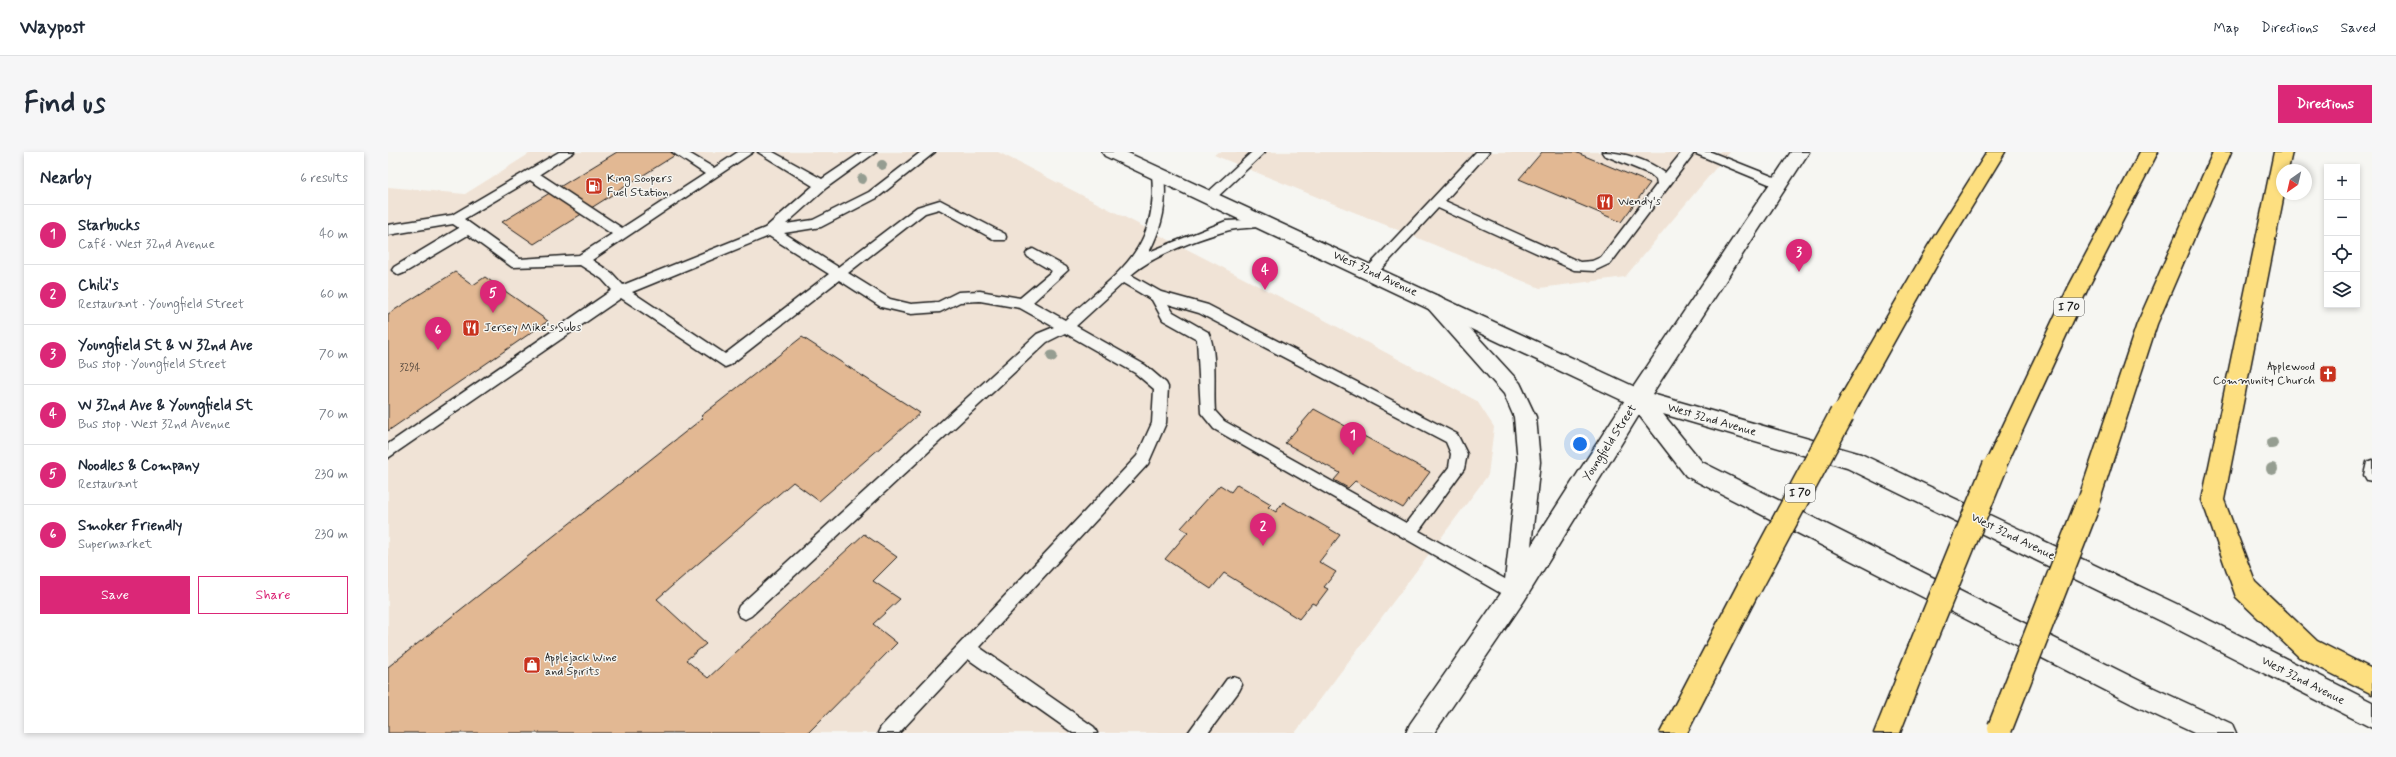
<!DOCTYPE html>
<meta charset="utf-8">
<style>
body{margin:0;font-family:Mynerve,sans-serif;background:#f6f6f7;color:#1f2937}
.controls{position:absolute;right:12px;top:12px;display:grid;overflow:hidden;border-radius:0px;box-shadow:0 2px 6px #0003}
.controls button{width:36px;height:36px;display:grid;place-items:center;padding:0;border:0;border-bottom:1px solid #e0e1e3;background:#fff;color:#1f2937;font:20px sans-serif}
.compass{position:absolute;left:1888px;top:12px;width:36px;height:36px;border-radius:50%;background:#fff;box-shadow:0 2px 6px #0003;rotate:214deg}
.you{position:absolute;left:1192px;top:292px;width:14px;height:14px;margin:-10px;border:3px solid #fff;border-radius:50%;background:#1a73e8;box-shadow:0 0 0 6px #1a73e833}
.badge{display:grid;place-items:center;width:26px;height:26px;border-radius:50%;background:#db2777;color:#fff;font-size:13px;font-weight:700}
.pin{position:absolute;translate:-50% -33px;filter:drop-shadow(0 1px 2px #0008)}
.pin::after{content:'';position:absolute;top:21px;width:14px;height:12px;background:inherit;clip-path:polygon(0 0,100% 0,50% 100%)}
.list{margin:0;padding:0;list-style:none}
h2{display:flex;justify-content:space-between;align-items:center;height:52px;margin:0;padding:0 16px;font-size:17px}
h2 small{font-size:13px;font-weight:400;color:#747a83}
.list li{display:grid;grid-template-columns:26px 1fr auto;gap:12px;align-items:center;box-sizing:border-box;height:60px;padding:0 16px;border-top:1px solid #e0e1e3}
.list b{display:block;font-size:15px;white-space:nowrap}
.list p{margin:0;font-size:13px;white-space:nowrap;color:#747a83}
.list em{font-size:13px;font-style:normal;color:#747a83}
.actions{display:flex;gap:8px;padding:12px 16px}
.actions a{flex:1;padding:9px 0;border:1px solid #db2777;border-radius:0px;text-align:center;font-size:14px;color:#db2777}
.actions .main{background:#db2777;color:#fff}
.icon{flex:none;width:22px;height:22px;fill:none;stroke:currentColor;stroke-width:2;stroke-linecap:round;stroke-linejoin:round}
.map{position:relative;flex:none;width:1984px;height:581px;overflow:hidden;border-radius:0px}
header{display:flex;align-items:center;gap:24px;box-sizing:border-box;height:56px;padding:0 20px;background:#fff;border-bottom:1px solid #e0e1e3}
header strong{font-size:19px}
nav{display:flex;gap:22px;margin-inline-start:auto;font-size:14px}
.intro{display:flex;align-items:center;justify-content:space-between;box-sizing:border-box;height:96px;padding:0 24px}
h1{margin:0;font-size:28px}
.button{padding:10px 18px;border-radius:0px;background:#db2777;color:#fff;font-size:14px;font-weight:700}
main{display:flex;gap:24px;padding:0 24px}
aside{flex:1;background:#fff;border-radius:0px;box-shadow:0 2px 6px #0003}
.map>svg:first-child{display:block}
.built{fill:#f0e3d6}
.building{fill:#e2b893;stroke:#1c1c1c}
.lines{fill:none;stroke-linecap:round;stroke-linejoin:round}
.service-casing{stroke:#1c1c1c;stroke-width:3}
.tertiary-casing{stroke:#1c1c1c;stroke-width:3}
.secondary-casing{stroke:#1c1c1c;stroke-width:3}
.motorway-casing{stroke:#1c1c1c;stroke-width:3}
.service{fill:#f6f6f2;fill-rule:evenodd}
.tertiary{fill:#f6f6f2;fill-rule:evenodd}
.secondary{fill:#f6f6f2;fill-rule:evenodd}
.motorway{fill:#fddf80;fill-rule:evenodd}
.motorway-bridge-far1-casing{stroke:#1c1c1c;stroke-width:22;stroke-linecap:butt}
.motorway-bridge-casing{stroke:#1c1c1c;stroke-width:27;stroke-linecap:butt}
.motorway-bridge-far1{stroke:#fddf80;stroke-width:20}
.motorway-bridge{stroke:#fddf80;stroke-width:24}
.tree{fill:#959d91}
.labels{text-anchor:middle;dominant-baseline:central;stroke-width:3;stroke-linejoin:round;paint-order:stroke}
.number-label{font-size:10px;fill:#4e433a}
.shield{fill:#f6f6f2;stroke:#5d5d5c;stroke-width:1}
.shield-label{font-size:11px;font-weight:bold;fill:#1c1c1c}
.poi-label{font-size:12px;fill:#1c1c1c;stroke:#f6f6f2;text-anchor:start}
.street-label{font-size:12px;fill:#1c1c1c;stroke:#f6f6f2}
</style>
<header>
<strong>Waypost</strong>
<nav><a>Map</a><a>Directions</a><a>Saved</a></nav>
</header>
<div class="intro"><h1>Find us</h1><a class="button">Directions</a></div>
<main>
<aside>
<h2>Nearby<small>6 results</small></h2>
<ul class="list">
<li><span class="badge">1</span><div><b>Starbucks</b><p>Café · West 32nd Avenue</p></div><em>40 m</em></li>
<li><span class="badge">2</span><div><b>Chili's</b><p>Restaurant · Youngfield Street</p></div><em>60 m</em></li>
<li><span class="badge">3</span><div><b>Youngfield St &amp; W 32nd Ave</b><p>Bus stop · Youngfield Street</p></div><em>70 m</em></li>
<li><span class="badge">4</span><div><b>W 32nd Ave &amp; Youngfield St</b><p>Bus stop · West 32nd Avenue</p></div><em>70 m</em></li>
<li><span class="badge">5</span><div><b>Noodles &amp; Company</b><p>Restaurant</p></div><em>230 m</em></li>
<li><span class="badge">6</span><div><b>Smoker Friendly</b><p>Supermarket</p></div><em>230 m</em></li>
</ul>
<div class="actions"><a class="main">Save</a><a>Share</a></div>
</aside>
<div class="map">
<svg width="1984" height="581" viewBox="0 0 1984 581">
<rect width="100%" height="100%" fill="#f6f6f2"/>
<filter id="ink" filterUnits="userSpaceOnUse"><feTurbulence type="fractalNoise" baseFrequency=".025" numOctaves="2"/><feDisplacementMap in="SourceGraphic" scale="8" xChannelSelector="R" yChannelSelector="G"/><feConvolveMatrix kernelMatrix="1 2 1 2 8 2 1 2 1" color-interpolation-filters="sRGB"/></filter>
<g filter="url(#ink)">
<g class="built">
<path d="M144,0H610L929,164L1089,249L1106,275L1100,323L907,581H0V35L77,42Z"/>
<path d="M830,0H1341L1237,125L1152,136L826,3Z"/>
</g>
<g class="building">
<path d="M229,0H292L146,92L114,70Z"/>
<path d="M1154,0H1187L1262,31L1233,70L1131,27Z"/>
<path d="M67,120L85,133L97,125L160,169L0,279V162Z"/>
<path d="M414,185L532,261L431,349L405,330L269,447L318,492L298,508L320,526L476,382L509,405L485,429L512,447L485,472L509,491L420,581H0V515L315,266L313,264Z"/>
<path d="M926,257L1042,320L1015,356L967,329L960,336L946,328L952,321L897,291Z"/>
<path d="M849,332L883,352L880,355L888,360L895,350L952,383L931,410L948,420L936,435L940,437L928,453L924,451L911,467L836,421L823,437L777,407L800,380L793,376L832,333L843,340Z"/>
</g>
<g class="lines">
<defs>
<g id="service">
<path d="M171,0H186L152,22L234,76L317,22L284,0H299L326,16L350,0H365L204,108L224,121L235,133L377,76L425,34L370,0H385L434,27L474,0H488L438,36L398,72L425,68L481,40L533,0H547L489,46L433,75L396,81L450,115L529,55L552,48L617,82L618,85L617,88H607L551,57L537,61L460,121L502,147L523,152L550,150L570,140L592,139L632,146L664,119L640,105L638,102L640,99L645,97L678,115L680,118L645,150L677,168C728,121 771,100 764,22L770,18L776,22C779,52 775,73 761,100L838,69L879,67L880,70L879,73C866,77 851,75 838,79C810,87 765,103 743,123L773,140L820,153L1069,282L1079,302L1076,317L1031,379L1133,436L1135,441L1133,446L1127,448L1121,446L826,277L813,261L809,187L775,168L764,148L735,131L688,174L757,213L778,231L780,235L778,271L760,312L591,495L706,575L709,581H685L580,507L511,581H490L493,575L749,304L764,271L766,237L747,221L677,181L659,190L363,464L357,467L351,464L349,459L351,454L649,182L666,175L632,156L592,149L572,150L552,160L523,162L493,155L451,128L342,213L337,215L233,146L0,306V292L224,138L214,127L192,113L124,115L80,83L16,121L11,123L4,118L6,115L71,76L65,72L0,83V73L64,63ZM142,28L224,82L191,103L132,107L76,67ZM381,84L441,122L337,202L244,140ZM780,152L811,161L1058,290L1063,302L1061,315L1018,371L836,269L827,259C825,237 830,199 820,180L785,160Z"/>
<path d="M864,0H877L825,49H817L815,46L817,43Z"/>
<path d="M1088,0H1101L1057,49L1192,110L1204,109L1213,105L1269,32L1268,27L1262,22L1216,3L1214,0C1236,0 1260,8 1277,21L1294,0H1323L1396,29L1398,32L1396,35H1388L1306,1L1223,111L1206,119L1186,118L1050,56L988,123H978L976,120L978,117Z"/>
<path d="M1984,308V329L1979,328L1976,323L1979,310Z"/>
<path d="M845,525L851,527L854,533L851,539L820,581H800L839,527Z"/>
</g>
<path id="tertiary" d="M714,0H738L1258,240L1261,246L1258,252L1250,254L1242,252L717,4Z"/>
<path id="secondary" d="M1403,0H1421L1264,242L1473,302L1795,455L1984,550V576L1777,471L1459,316L1275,262L1314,310L1766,536L1844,572L1848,581H1806L1748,554L1298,324L1251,263L1136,449L1046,581H1018L1022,572L1116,437L1130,310L1126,265L1116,242L1039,155L1036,150L1039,145L1046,143L1053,145L1132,231L1148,265L1152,310L1143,394L1242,240Z"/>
<g id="motorway">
<path d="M1599,0H1617L1555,102L1470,254L1462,257L1454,254L1451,248L1454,242L1540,94Z"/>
<path d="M1752,0H1770L1701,134L1615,321L1607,323L1599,321L1596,314L1681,134Z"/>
<path d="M1825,0H1843L1769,172L1711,351L1708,358L1700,361L1692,358L1689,351L1749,172Z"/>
<path d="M1886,0H1904L1900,18H1894V42H1896L1836,348L1867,430L1929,489L1984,517V542L1911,505L1848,445L1814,348Z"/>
<path d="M1362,423L1371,426L1374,434L1299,581H1272L1353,426Z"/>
<path d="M1520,515L1529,519L1533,527L1512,581H1486L1511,519Z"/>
</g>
</defs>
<use href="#service" class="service-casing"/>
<use href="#tertiary" class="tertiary-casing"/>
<use href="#secondary" class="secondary-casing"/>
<use href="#motorway" class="motorway-casing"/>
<use href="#service" class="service"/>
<use href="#tertiary" class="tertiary"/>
<use href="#secondary" class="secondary"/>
<use href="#motorway" class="motorway"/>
<defs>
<path id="motorway-bridge-far1" d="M1454,263L1462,248"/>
<g id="motorway-bridge">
<path d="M1362,434L1454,262"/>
<path d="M1520,527L1607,314"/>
<path d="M1612,576L1700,351"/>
</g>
</defs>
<use href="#motorway-bridge-far1" class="motorway-bridge-far1-casing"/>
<use href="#motorway-bridge" class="motorway-bridge-casing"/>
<use href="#motorway-bridge-far1" class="motorway-bridge-far1"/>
<use href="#motorway-bridge" class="motorway-bridge"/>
</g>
<g class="tree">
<circle cx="494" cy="13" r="5"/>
<circle cx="474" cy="27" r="5"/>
<circle cx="664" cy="204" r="5.5"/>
<circle cx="1884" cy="291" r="6"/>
<circle cx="1884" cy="317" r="6"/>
</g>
</g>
<defs>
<symbol id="fuel-square" viewBox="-11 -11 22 22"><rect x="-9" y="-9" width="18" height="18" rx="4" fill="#c8321e" stroke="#f6f6f2"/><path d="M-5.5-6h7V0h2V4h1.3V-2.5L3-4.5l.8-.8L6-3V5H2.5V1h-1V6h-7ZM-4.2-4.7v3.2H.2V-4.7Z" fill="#fff"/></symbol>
<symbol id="restaurant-square" viewBox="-11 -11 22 22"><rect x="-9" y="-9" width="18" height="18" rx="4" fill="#c8321e" stroke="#f6f6f2"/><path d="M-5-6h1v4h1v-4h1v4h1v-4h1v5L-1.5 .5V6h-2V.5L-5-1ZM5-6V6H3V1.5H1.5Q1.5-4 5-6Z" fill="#fff"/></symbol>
<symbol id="church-square" viewBox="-11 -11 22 22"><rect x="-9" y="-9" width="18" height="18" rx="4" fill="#c8321e" stroke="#f6f6f2"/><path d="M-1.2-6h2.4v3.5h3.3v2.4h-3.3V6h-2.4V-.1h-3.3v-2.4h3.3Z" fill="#fff"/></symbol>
<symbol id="shop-square" viewBox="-11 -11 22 22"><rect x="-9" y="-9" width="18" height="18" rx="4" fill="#c8321e" stroke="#f6f6f2"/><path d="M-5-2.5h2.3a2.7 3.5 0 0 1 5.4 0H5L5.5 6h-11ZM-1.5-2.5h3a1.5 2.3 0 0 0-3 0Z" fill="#fff"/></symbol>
</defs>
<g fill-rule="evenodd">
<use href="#fuel-square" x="196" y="24" width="20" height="20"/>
<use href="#restaurant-square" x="1207" y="40" width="20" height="20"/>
<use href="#restaurant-square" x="73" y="166" width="20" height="20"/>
<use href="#church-square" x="1930" y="212" width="20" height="20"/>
<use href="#shop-square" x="134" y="503" width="20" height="20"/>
</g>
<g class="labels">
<g class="number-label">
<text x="22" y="216">3294</text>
</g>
<g class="shield">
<rect x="1666" y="146" width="30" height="18" rx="3"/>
<rect x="1397" y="332" width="30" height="18" rx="3"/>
</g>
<g class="shield-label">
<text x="1681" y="155">I 70</text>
<text x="1412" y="341">I 70</text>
</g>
<g class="poi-label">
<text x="219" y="27">King Soopers<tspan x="219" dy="14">Fuel Station</tspan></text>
<text x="1230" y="50">Wendy's</text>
<text x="96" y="176">Jersey Mike's Subs</text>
<text x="1927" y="215" text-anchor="end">Applewood<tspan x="1927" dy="14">Community Church</tspan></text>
<text x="157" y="506">Applejack Wine<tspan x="157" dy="14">and Spirits</tspan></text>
</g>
<g class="street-label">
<text transform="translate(987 122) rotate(25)">West 32nd Avenue</text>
<text transform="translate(1324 268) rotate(16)">West 32nd Avenue</text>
<text transform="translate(1222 291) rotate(-57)">Youngfield Street</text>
<text transform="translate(1625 385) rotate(26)">West 32nd Avenue</text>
<text transform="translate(1915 529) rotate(27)">West 32nd Avenue</text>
</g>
</g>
</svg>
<div class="controls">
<button>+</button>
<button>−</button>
<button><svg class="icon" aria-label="locate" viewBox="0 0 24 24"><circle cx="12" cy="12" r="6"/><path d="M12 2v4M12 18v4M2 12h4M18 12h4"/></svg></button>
<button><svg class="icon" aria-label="layers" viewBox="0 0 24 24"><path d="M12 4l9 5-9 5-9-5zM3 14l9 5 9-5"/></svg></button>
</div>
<svg class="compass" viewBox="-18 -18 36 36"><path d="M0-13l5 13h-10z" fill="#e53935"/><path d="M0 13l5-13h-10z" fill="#747a83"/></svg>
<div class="you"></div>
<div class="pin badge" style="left:965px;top:303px">1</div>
<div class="pin badge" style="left:875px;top:394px">2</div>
<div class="pin badge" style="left:1411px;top:120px">3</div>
<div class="pin badge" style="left:877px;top:138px">4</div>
<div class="pin badge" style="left:105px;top:161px">5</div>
<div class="pin badge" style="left:50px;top:198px">6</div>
</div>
</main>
